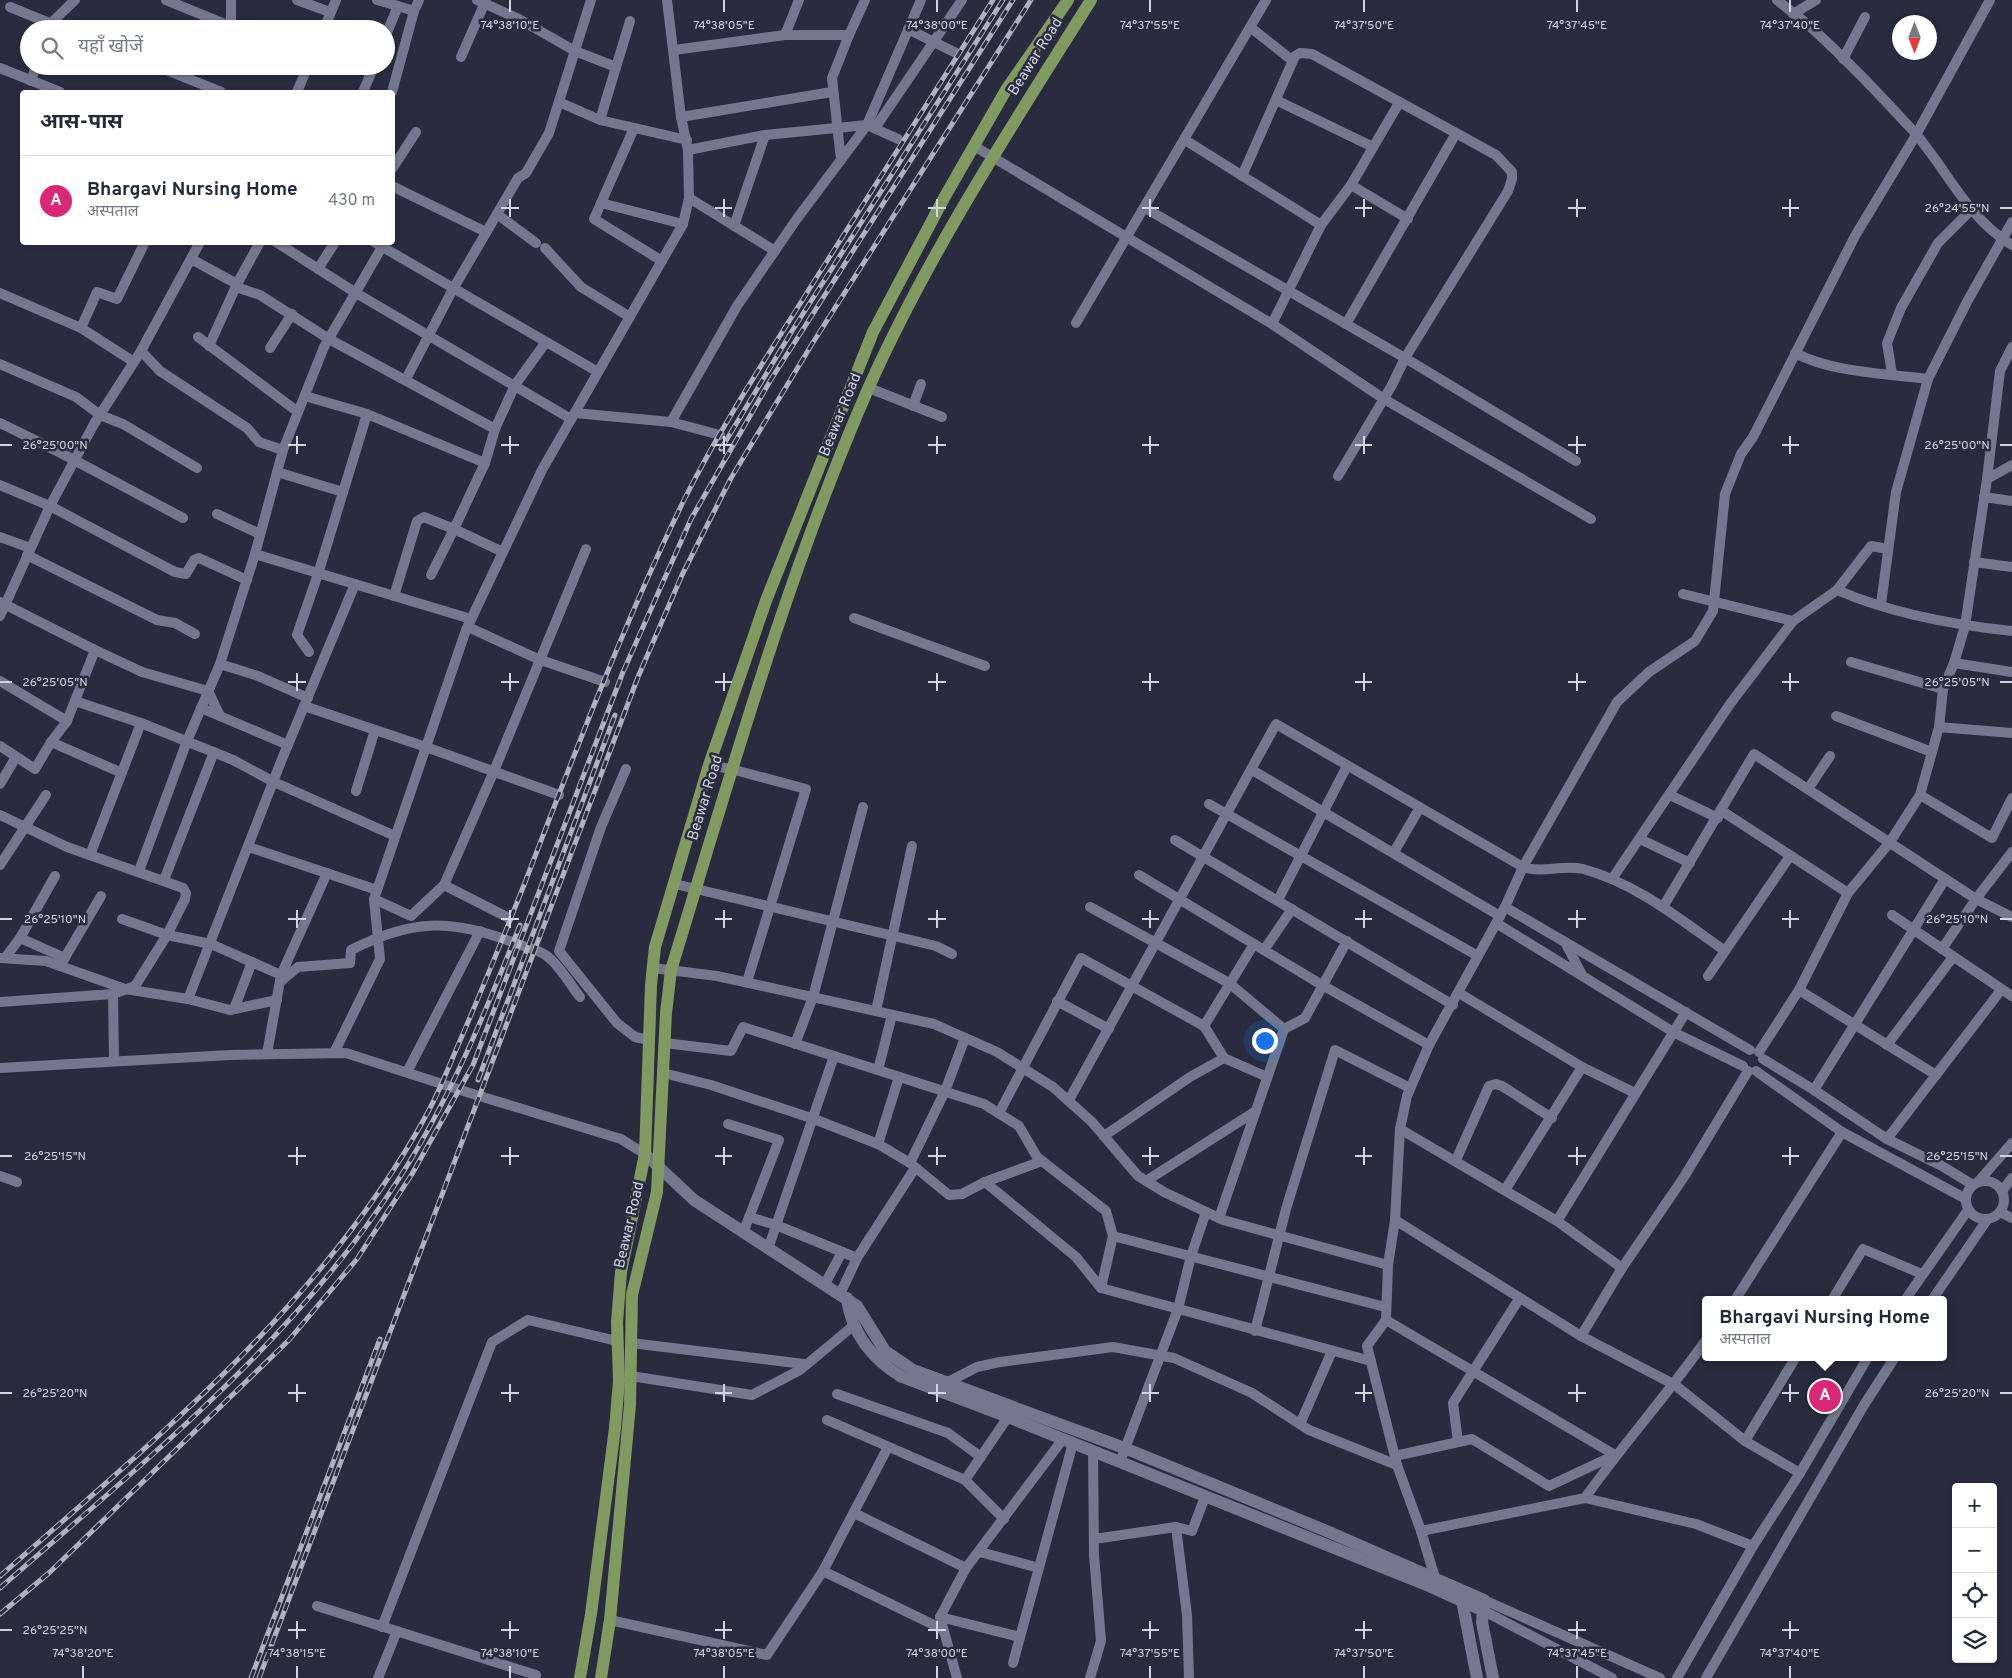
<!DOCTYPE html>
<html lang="hi">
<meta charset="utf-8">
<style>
body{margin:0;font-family:Overpass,"Noto Sans Devanagari",sans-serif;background:#f6f6f7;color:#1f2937}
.controls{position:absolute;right:15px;bottom:15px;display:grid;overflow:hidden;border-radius:5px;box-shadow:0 1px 4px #0004}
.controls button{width:45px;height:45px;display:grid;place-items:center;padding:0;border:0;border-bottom:1px solid #e0e1e3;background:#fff;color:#1f2937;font:25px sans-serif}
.compass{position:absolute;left:1892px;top:15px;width:45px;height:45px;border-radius:50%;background:#fff;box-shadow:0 1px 4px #0004;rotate:180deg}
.you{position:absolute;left:1264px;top:1040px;width:18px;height:18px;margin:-12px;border:4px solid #fff;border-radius:50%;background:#1a73e8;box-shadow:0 0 0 8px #1a73e833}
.badge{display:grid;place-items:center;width:32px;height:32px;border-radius:50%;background:#db2777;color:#fff;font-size:16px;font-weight:700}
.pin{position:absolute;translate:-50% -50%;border:2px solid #fff;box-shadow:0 1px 5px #0006}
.popup{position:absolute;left:1702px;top:1296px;width:245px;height:65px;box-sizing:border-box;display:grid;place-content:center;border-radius:5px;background:#fff;filter:drop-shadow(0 1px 4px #0005);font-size:16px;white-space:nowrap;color:#747a83}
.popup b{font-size:19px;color:#1f2937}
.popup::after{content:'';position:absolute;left:50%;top:100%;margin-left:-10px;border:10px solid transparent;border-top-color:#fff}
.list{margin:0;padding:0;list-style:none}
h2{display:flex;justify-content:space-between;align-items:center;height:65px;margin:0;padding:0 20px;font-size:21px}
h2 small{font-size:16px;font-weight:400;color:#747a83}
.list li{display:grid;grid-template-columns:32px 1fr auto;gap:15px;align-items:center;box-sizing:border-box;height:90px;padding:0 20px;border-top:1px solid #e0e1e3}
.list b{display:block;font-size:19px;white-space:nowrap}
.list p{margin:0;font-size:16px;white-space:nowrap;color:#747a83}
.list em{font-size:16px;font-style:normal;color:#747a83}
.icon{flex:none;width:28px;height:28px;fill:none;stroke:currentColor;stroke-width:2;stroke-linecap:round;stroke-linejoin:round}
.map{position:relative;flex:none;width:2012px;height:1678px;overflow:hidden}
.search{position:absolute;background:#fff;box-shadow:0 1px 4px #0004;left:20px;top:20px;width:375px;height:55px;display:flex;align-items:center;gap:12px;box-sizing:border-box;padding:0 18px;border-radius:28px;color:#747a83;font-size:19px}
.panel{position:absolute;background:#fff;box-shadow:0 1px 4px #0004;left:20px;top:90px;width:375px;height:155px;border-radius:5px}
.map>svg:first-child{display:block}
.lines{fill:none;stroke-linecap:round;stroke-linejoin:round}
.street{stroke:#74788e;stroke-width:10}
.secondary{stroke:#74788e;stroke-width:12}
.primary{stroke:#819a62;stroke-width:12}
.rail-casing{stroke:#afb1c0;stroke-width:5}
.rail{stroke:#292c3f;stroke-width:3;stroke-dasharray:9;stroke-linecap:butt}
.ticks{fill:none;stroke:#d2d4e1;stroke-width:2}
.labels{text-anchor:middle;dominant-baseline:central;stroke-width:5;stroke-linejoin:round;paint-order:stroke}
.street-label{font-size:15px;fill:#d2d4e1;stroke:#292c3f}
.ticks-label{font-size:12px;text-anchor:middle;fill:#d2d4e1;stroke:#292c3f;stroke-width:5;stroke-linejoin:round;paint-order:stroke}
</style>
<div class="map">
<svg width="2012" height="1678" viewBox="0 0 2012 1678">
<rect width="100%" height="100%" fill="#292c3f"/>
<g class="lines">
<g class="street">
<path d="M166,0L237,29"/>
<path d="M231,0V27"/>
<path d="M297,0L330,12"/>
<path d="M377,0L398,6"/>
<path d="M477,0L519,19L575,51L616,67"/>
<path d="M1777,0C1790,11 1804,20 1816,32C1850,63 1883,98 1915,133C1947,170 1968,219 2012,245"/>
<path d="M10,7L64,29"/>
<path d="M1793,14L1816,0"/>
<path d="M1250,27L1293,61"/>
<path d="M49,28L51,23L75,0"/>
<path d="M324,29L336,0"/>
<path d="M908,29L956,53"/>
<path d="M386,35L398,6L414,11L419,0"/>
<path d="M785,35L799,0"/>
<path d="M674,50L785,35H849L865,0"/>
<path d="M461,57L486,0"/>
<path d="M1843,59L1865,17"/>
<path d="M157,66L221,92"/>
<path d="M0,68L60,92"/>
<path d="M31,81L36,66"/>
<path d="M297,92L308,66"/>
<path d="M363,92L374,66"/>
<path d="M392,92L414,11"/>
<path d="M1276,100L1373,147"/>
<path d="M559,102L600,120L687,140"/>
<path d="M681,117L832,92"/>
<path d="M600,120L630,21"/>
<path d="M634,128L594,219L662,261"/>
<path d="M875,128L962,0"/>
<path d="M1185,140L1321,225"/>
<path d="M974,146L1272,324L1384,399L1591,519"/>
<path d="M688,150L765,135L867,125L898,139"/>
<path d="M841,160L832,78L849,35"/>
<path d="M392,169L416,132"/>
<path d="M1242,176L1295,56L1300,53L1312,54L1496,155L1512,172V179L1508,191L1405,358L1392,385L1338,476"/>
<path d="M1351,185L1408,219"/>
<path d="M392,186L486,232"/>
<path d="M689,198L775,251"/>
<path d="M601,203L683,224"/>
<path d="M1145,208L1405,358L1576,461"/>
<path d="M497,214L536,243"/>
<path d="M734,226L765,135"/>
<path d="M276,242L356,293L571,419"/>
<path d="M374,242L598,372"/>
<path d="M545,248L581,287L630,317"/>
<path d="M191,259L237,284"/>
<path d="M318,269L335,242"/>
<path d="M236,287L260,295L329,339L495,429"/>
<path d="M0,293L81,328L134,362"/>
<path d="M1076,323L1266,0"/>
<path d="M1272,324L1321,225L1351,185L1399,103"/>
<path d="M1346,324L1455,135"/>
<path d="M81,328L97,292L117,299L145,242"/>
<path d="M198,337L298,412"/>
<path d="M209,346L237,284L260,242"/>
<path d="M270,348L292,314"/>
<path d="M141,351L160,371L247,428L259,442L283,450"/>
<path d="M1795,353C1830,372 1888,374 1928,379"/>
<path d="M0,364L76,397L100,415L123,424L197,468"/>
<path d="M1892,374L1887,343L1901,308L1938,243L1972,209"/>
<path d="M406,379L453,289L497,214L518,178L526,173L549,133L591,0"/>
<path d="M869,388L942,417"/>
<path d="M305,396L367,414L485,463"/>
<path d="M913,406L921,384"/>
<path d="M575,413L671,422L720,435"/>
<path d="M671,422L737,306L796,220L867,125L921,0"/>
<path d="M0,423L59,452L183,518"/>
<path d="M277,472L343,492"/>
<path d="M1987,479L2012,465"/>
<path d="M0,485L50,506L175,572L186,574L194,560L199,558L247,580"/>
<path d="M1984,497L2012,501"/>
<path d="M217,514L260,534"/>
<path d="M0,537L30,548"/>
<path d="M503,552L454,529L485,463L495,429L515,385L546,342"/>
<path d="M255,554L471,619"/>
<path d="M27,555L157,620L175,623L195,634"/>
<path d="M1974,562L2012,567"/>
<path d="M1837,590L1871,546L1888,549"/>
<path d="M1683,594L1793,621L1837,590C1890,613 1954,625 2012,631"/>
<path d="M394,596L417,521L424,517L454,529L431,575"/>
<path d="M1881,604L1896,492L1928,379L1968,300L2012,222"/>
<path d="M0,616L50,506L94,424L141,351L200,242"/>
<path d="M854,618L985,666"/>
<path d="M468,627L538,659L605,682"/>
<path d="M95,650L142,672L208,691L220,716"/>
<path d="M309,652L297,635L318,574L367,414"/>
<path d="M1851,662L1943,689"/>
<path d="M1954,663L2012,672"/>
<path d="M220,664L258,676L308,698"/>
<path d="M0,681L67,721L95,650L0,602"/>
<path d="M75,701L141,723L233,760L274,782L395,836"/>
<path d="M304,706L426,747L559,795"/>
<path d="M201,708L288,745"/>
<path d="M1836,716L1932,752"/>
<path d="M1939,727L2012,733"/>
<path d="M51,742L122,773"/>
<path d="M0,746L35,769L51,742L67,721"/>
<path d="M709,765L731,769L806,789L747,982"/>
<path d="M626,769L601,827L559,951L617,1023L635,1037L649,1040"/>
<path d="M1252,770L1500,916"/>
<path d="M0,784L16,757"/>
<path d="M1808,789L1830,756"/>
<path d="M356,791L375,730"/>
<path d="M1670,795L1718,818"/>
<path d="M1920,795L1992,838L2012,798"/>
<path d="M1209,804L1478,956"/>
<path d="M1722,811L1848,893"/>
<path d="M0,815L67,847L183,888L186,893L185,899L167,935L135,986L113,994L0,1002"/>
<path d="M1640,839L1690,863"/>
<path d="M1175,840L1453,1005"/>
<path d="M249,847L377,890"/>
<path d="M1394,852L1419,809"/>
<path d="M90,855L141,723"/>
<path d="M0,865L46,795"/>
<path d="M139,871L187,741L220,664L255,554L283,450L324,347L382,247"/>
<path d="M1139,875L1322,985L1429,1045"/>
<path d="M1612,879L1730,704L1793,621"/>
<path d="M164,880L214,752"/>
<path d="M675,884L936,946L952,954"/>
<path d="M444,885L494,771L586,549"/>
<path d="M374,899L411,916L444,885L509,918"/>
<path d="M1278,900L1347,766"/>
<path d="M1090,907L1229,983L1284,1029"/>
<path d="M1505,907L1750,1050"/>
<path d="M1663,907L1754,754L1976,899L2012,917"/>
<path d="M1892,915L2012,996"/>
<path d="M122,919L167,935L211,944L281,975"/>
<path d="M1496,923L1675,1033L1743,1066"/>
<path d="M20,938L65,958"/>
<path d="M1565,942L1582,975"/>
<path d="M1942,949L1976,899L2012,852"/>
<path d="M1264,950L1292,909"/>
<path d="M0,958L46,961L125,989L188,999L230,1010L277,1000"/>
<path d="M5,958L20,938L55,876"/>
<path d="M60,966L101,896"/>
<path d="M653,968L717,976L934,1024L997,1052L1053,1087L1092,1122L1138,1176L1164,1192L1223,1220L1388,1265"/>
<path d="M1708,976L1790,856"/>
<path d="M280,982L298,967L350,963L351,950C410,920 449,918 512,942C522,946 538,949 547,956C560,966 570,984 580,997"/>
<path d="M1799,990L1936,1075"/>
<path d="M1459,993L1582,1067L1635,1093"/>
<path d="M113,994L114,1061"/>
<path d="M188,999L282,759L355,584"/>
<path d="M1057,1001L1109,1029"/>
<path d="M234,1009L252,962"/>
<path d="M876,1011L912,846"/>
<path d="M1204,1026L1254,944"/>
<path d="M665,1043L731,1051L743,1027L984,1104L1019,1126L1037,1157L1106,1211L1113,1236L1101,1288"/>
<path d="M795,1044L813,997L863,807"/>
<path d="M1887,1045L1953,957"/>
<path d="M1759,1052L1799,990L1848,893L1890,842L1920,795L1939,727L1943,689L1954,663L1965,626L1987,479L2000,371L2012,347"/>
<path d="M334,1053L380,959L374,899L466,630L542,470L683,224L689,198L688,150L681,117L667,0"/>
<path d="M267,1054L281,975L327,873"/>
<path d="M1763,1059L1814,1090L1887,1139L1942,1166L1973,1185"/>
<path d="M0,1068L230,1055L346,1053L473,1094L621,1139L645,1154"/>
<path d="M878,1070L892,1015"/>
<path d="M1756,1071L1842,1132L1966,1199"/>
<path d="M407,1072L480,931"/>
<path d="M663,1073L711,1085L814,1119L878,1144L910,1163L949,1195L962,1194L985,1182L1042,1161"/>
<path d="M1814,1090L1945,879"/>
<path d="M1069,1100L1276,724L1523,867C1543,874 1563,864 1583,869C1636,883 1681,920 1725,951"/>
<path d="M999,1113L1081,958L1204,1026L1224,1058L1267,1077"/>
<path d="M728,1124L779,1140L743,1233"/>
<path d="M1400,1129L1557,1221L1622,1268"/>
<path d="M1104,1136L1190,1077L1224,1058"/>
<path d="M1887,1139L2001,990"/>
<path d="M878,1144L899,1077"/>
<path d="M1456,1160L1489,1086L1496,1084L1502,1086L1552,1118"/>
<path d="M910,1163L945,1091L965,1038"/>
<path d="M0,1176L17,1182"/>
<circle cx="1985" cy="1200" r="19"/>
<path d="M1146,1181L1256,1111"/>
<path d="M985,1182L1076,1257L1101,1288L1371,1361"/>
<path d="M1978,1182L2012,1143"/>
<path d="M1505,1190L1582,1067"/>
<path d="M2002,1191L2012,1178"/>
<path d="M2000,1212L2012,1218"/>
<path d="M749,1217L776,1225L857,1258"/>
<path d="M1219,1218L1284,1029L1305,1018L1347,941"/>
<path d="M1395,1220L1581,1336L1675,1385L1745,1441L1800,1473"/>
<path d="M1557,1221L1686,1012"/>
<path d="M1113,1236L1385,1307"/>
<path d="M768,1249L834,1056"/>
<path d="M825,1284L842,1252"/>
<path d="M840,1294L857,1258L915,1168"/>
<path d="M1735,1300L1842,1132"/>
<path d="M1832,1300L1863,1249L1922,1274"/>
<path d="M1905,1300L1968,1210"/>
<path d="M1932,1300L1987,1220"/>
<path d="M1386,1320L1615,1455"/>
<path d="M1255,1331L1286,1209L1335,1050L1410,1088"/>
<path d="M1581,1336L1622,1268L1684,1177L1748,1071"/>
<path d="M631,1343L804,1364"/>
<path d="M631,1376L752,1395L800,1370L853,1326"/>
<path d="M948,1382L977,1367L1000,1362L1113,1347L1174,1358L1252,1393L1309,1430L1397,1465"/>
<path d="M837,1394L948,1433L981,1457"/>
<path d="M827,1420L965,1480L1004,1519"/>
<path d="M1300,1424L1332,1351"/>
<path d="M1745,1441L1796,1357"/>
<path d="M1458,1442L1453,1403L1519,1299"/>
<path d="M1395,1456L1472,1439L1549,1486L1615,1455"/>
<path d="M1120,1462L1178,1309L1191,1256L1206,1212"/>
<path d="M965,1480L1008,1417"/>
<path d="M1585,1498C1623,1444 1668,1394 1706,1340"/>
<path d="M854,1513L966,1568"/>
<path d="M1176,1527L1192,1531L1205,1497"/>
<path d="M1421,1531L1585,1498L1696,1524L1753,1546"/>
<path d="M1094,1539L1176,1527L1187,1615L1189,1678"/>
<path d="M980,1552L1039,1568"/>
<path d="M823,1571L942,1629"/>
<path d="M1435,1578L1421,1531L1397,1465L1367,1346L1386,1320L1388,1265L1395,1220L1400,1129L1407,1096L1429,1045L1505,907L1523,867L1617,702L1649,672L1695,641L1713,611L1725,494L1741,454L1753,437L1855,236L1916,135L1990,0"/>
<path d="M1484,1600L1660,1678"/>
<path d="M317,1606L536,1675"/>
<path d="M1482,1610L1612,1678"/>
<path d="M940,1617L1020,1637"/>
<path d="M610,1620L767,1655L823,1571L888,1447"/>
<path d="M382,1627L492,1342L528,1320L617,1341"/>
<path d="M1013,1663L1073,1443"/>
<path d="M378,1678L397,1631"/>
<path d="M957,1678L940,1617L966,1568L1063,1439"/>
<path d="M1090,1678L1101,1641L1094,1555L1093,1451"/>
<path d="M1677,1678L1753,1546L1800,1473L1868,1357"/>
<path d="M1706,1678L1864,1405L1895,1357"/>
</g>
<g class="secondary">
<path d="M645,1154L694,1200L857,1306L885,1351L913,1370L1127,1449L1329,1532L1484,1600L1482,1622L1493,1678"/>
<path d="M847,1298C851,1333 873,1360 902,1377L1008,1417L1429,1586L1482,1610"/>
<path d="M1461,1595L1477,1678"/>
</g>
<g class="primary">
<path d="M580,1678L591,1614L615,1428L619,1381L617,1322L621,1272L645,1154L651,985L655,947L709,765L767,598L873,332L944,198L1006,90L1068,0"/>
<path d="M601,1678L610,1620L630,1405L632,1295L657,1192L666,1013L671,970C731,774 786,577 868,389C929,252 1012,126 1091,0"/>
</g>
<defs>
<g id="rail">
<path d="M721,449L792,331L1003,0"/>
<path d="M478,1080L615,715"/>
<path d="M0,1576C158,1437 326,1300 428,1112C440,1090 449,1066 459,1043C482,990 503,938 524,885C574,755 623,625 684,500C722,424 770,352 815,280C874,187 934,93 993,0"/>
<path d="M0,1588C144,1462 296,1340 400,1177C450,1099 486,1011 520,925"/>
<path d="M0,1614L50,1572L289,1340L357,1259L412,1174L473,1065L623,672L691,519L770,381L1013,0"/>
<path d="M251,1678L380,1339"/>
<path d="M259,1678L638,677L682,575L731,478L812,344L1031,0"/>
</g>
</defs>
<use href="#rail" class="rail-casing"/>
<use href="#rail" class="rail"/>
</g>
<path class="ticks" d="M510,0V12M724,0V12M937,0V12M1150,0V12M1364,0V12M1577,0V12M1790,0V12M510,199V217M724,199V217M937,199V217M1150,199V217M1364,199V217M1577,199V217M1790,199V217M501,208H519M715,208H732M928,208H946M1142,208H1159M1355,208H1372M1568,208H1586M1782,208H1799M2000,208H2012M297,436V454M510,436V454M724,436V454M937,436V454M1150,436V454M1364,436V454M1577,436V454M1790,436V454M0,445H12M288,445H306M501,445H519M715,445H732M928,445H946M1142,445H1159M1355,445H1372M1568,445H1586M1782,445H1799M2000,445H2012M297,673V691M510,673V691M724,673V691M937,673V691M1150,673V691M1364,673V691M1577,673V691M1790,673V691M0,682H12M288,682H306M501,682H519M715,682H732M928,682H946M1142,682H1159M1355,682H1372M1568,682H1586M1782,682H1799M2000,682H2012M297,910V928M510,910V928M724,910V928M937,910V928M1150,910V928M1364,910V928M1577,910V928M1790,910V928M0,919H12M288,919H306M501,919H519M715,919H732M928,919H946M1142,919H1159M1355,919H1372M1568,919H1586M1782,919H1799M2000,919H2012M297,1147V1165M510,1147V1165M724,1147V1165M937,1147V1165M1150,1147V1165M1364,1147V1165M1577,1147V1165M1790,1147V1165M0,1156H12M288,1156H306M501,1156H519M715,1156H732M928,1156H946M1142,1156H1159M1355,1156H1372M1568,1156H1586M1782,1156H1799M2000,1156H2012M297,1384V1402M510,1384V1402M724,1384V1402M937,1384V1402M1150,1384V1402M1364,1384V1402M1577,1384V1402M1790,1384V1402M0,1393H12M288,1393H306M501,1393H519M715,1393H732M928,1393H946M1142,1393H1159M1355,1393H1372M1568,1393H1586M1782,1393H1799M2000,1393H2012M297,1621V1639M510,1621V1639M724,1621V1639M937,1621V1639M1150,1621V1639M1364,1621V1639M1577,1621V1639M1790,1621V1639M0,1630H12M288,1630H306M501,1630H519M715,1630H732M928,1630H946M1142,1630H1159M1355,1630H1372M1568,1630H1586M1782,1630H1799M83,1666V1678M297,1666V1678M510,1666V1678M724,1666V1678M937,1666V1678M1150,1666V1678M1364,1666V1678M1577,1666V1678M1790,1666V1678"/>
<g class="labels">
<g class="street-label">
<text transform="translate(1036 57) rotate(-58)">Beawar Road</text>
<text transform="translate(841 415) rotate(-68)">Beawar Road</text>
<text transform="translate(706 798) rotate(-73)">Beawar Road</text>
<text transform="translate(630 1225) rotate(-77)">Beawar Road</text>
</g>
</g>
<g class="ticks-label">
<text x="510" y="29">74°38'10"E</text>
<text x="724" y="29">74°38'05"E</text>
<text x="937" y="29">74°38'00"E</text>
<text x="1150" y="29">74°37'55"E</text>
<text x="1364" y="29">74°37'50"E</text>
<text x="1577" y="29">74°37'45"E</text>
<text x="1790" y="29">74°37'40"E</text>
<text x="1957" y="212">26°24'55"N</text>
<text x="1957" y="449">26°25'00"N</text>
<text x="55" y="449">26°25'00"N</text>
<text x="1957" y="686">26°25'05"N</text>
<text x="55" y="686">26°25'05"N</text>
<text x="1957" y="923">26°25'10"N</text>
<text x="55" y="923">26°25'10"N</text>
<text x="1957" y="1160">26°25'15"N</text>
<text x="55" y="1160">26°25'15"N</text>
<text x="1957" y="1397">26°25'20"N</text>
<text x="55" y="1397">26°25'20"N</text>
<text x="55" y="1634">26°25'25"N</text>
<text x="83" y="1657">74°38'20"E</text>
<text x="297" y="1657">74°38'15"E</text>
<text x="510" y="1657">74°38'10"E</text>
<text x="724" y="1657">74°38'05"E</text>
<text x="937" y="1657">74°38'00"E</text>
<text x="1150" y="1657">74°37'55"E</text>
<text x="1364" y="1657">74°37'50"E</text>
<text x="1577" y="1657">74°37'45"E</text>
<text x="1790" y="1657">74°37'40"E</text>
</g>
</svg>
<div class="controls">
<button>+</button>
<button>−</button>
<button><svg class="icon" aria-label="locate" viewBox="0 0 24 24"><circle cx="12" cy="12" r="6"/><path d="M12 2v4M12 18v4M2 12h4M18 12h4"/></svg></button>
<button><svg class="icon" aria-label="layers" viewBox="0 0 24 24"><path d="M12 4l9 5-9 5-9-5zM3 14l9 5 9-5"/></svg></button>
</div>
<svg class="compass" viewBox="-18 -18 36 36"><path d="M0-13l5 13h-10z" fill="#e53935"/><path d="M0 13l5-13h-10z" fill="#747a83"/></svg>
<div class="you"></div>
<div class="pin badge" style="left:1825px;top:1396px">A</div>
<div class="popup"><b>Bhargavi Nursing Home</b>अस्पताल</div>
<div class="search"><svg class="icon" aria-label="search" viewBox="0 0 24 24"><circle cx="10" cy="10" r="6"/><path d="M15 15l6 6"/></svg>यहाँ खोजें</div>
<section class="panel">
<h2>आस-पास<small></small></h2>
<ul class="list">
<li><span class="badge">A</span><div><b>Bhargavi Nursing Home</b><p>अस्पताल</p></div><em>430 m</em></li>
</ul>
</section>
</div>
